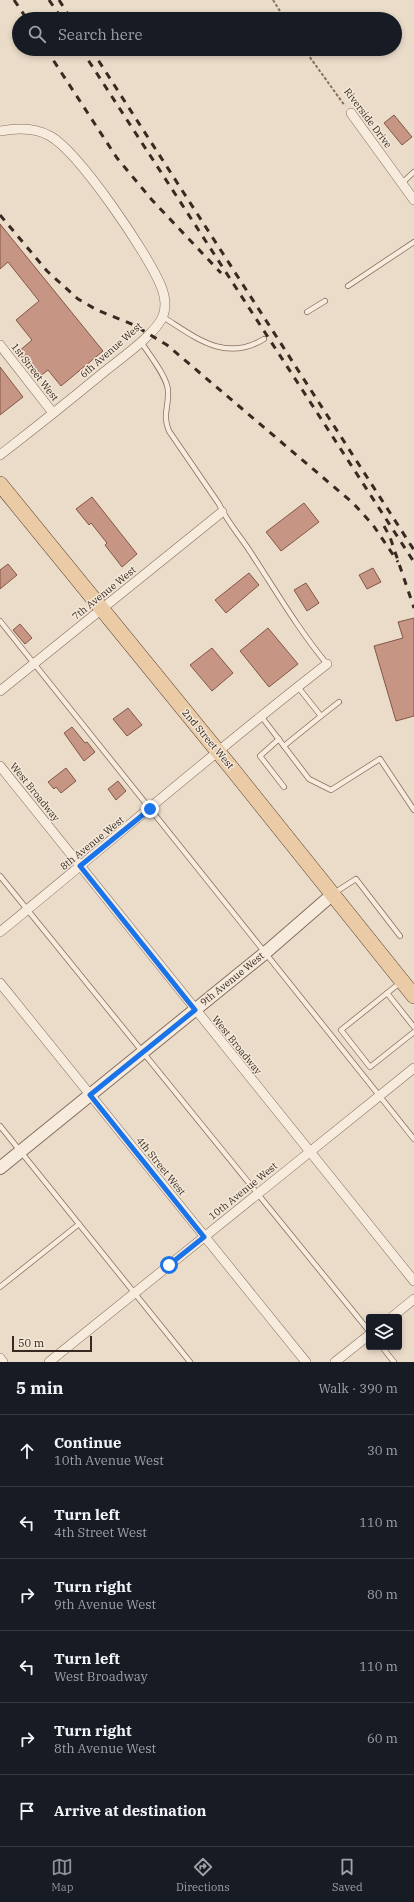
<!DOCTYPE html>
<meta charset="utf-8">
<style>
body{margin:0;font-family:"IBM Plex Serif",serif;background:#20242c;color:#f1f3f6}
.controls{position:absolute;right:12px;bottom:12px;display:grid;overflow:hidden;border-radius:4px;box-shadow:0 2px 6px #0003}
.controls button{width:36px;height:36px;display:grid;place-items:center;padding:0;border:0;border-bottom:1px solid #363941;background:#171b24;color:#f1f3f6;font:20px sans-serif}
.scale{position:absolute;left:12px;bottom:10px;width:80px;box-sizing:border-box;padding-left:4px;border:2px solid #382922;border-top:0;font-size:11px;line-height:14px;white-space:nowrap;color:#382922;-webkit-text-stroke:3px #f3e8d8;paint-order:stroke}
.stop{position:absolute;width:12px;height:12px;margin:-9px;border:3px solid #1a73e8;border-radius:50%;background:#fff}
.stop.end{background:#1a73e8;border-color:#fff;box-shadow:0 1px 4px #0008}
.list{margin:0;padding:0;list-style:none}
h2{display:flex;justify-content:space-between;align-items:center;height:52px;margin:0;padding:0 16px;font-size:17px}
h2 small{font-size:13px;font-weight:400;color:#9ea1a6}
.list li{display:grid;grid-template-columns:26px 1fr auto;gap:12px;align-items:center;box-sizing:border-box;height:72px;padding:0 16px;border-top:1px solid #363941}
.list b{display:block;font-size:15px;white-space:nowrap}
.list p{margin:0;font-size:13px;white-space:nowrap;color:#9ea1a6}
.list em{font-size:13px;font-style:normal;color:#9ea1a6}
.icon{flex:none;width:22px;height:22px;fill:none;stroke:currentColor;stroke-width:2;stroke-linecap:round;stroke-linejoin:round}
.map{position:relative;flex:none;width:414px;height:1362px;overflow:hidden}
.search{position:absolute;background:#171b24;box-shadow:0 2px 6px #0003;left:12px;right:12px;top:12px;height:44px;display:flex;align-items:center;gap:10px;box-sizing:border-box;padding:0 14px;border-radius:22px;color:#9ea1a6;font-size:15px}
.sheet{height:484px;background:#171b24}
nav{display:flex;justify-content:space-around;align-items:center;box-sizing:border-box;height:56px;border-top:1px solid #363941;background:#171b24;font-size:11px;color:#9ea1a6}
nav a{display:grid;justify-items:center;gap:2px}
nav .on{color:#8c9099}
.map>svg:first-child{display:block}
.building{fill:#c69583;stroke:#835747}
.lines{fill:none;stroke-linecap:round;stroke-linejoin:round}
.service-casing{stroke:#866f5f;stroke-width:6}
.minor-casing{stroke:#866f5f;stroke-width:10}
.tertiary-casing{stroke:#866f5f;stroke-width:14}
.primary-casing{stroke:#553e33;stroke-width:16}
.path{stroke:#866f5f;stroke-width:2;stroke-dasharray:3 2;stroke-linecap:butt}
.service{stroke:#f6ebdc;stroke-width:4.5}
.minor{stroke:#f6ebdc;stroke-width:9}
.tertiary{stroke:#f6ebdc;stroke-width:12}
.primary{stroke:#eacba5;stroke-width:15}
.rail{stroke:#382922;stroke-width:3;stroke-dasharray:7 7;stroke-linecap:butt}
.route{stroke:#1a73e8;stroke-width:5}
.labels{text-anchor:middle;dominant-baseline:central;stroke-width:3;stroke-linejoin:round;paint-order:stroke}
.street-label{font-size:10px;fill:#382922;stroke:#f3e8d8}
</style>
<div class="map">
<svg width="414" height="1362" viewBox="0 0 414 1362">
<rect width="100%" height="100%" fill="#ebdcc9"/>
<g class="building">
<path d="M394,115L412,137L402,145L384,123Z"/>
<path d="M0,224L103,351L61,386L48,370L38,378L18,352L32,340L16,320L39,301L8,262L0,269Z"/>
<path d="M0,367L23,397L0,415Z"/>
<path d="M92,497L137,554L122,567L105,545L107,543L91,523L89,525L76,509Z"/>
<path d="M304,503L319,522L281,551L266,532Z"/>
<path d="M8,564L17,575L0,589V570Z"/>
<path d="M373,568L381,582L367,589L359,575Z"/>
<path d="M249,573L259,585L226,613L215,600Z"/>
<path d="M306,583L319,603L307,611L294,590Z"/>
<path d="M414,618V716L396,721L374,646L403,638L398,622Z"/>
<path d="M20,624L32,638L25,644L13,630Z"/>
<path d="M268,628L298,664L269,687L240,651Z"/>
<path d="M212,648L233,673L212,691L190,665Z"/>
<path d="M128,708L142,725L127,736L113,719Z"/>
<path d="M72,727L85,743L87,742L95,752L84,761L64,733Z"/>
<path d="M66,768L76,781L61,793L56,787L54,789L48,782Z"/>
<path d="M118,781L126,791L116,800L108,789Z"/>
</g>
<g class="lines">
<defs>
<g id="service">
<path d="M402,183L414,172"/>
<path d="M348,286L414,242"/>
<path d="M307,312L325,301"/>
<path d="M163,317C195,337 225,363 264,339"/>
<path d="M141,342C149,354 168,378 168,391C169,408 162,414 169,431L219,504C227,522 241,537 251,553C276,591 298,629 327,664"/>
<path d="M0,621L414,1139"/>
<path d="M261,716L309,779L331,790L380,759L414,810"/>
<path d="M321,716L339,702"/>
<path d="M279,739L260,756L284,787"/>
<path d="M284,746L321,716L298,687"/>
<path d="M0,876L369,1331"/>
<path d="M334,893L356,879L400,936"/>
<path d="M401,982L341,1030L370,1067L414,1032"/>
<path d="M387,993L414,1027"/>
<path d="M0,1126L190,1362"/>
<path d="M0,1287L79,1224"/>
<path d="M382,1347L394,1362"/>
</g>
<g id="minor">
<path d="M351,113L414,200"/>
<path d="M0,131C16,128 35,127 50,136C79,152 148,254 161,286C165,296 167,305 163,316C156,334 120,359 104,372C70,400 35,428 0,455"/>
<path d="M0,345L53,413"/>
<path d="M0,691L222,512"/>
<path d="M0,766L414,1281"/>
<path d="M0,932C109,843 216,750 327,664"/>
<path d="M0,983L306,1362"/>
<path d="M392,1317L414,1299"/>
<path d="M0,1358L3,1362"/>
<path d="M49,1362L414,1068"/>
<path d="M335,1362L369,1335"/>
</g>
<path id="tertiary" d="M0,1168L265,953L333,894"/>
<path id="primary" d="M0,484L233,770L414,996"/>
</defs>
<use href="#service" class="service-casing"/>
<use href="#minor" class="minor-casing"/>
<use href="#tertiary" class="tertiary-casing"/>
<use href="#primary" class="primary-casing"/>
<g class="path">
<path d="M273,0L285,19"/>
<path d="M304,49L345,106"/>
</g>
<use href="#service" class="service"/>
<use href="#minor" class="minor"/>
<use href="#tertiary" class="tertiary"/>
<use href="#primary" class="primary"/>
<g class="rail">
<path d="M14,0L27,19"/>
<path d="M49,0L62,19"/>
<path d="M59,0L71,19"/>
<path d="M46,49L117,158L152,200L221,273"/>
<path d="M81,49L414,562"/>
<path d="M91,49L414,550"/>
<path d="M0,215L47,271L78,299L97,310L134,325L167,345L353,503L373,525L398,562"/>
<path d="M384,526L390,537L414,608"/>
</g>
</g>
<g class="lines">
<path class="route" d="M150,809L80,866L195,1010L90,1095L204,1237L169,1265"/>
</g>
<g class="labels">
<g class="street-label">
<text transform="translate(368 118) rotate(53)">Riverside Drive</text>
<text transform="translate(111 350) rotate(-41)">6th Avenue West</text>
<text transform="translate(35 372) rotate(52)">1st Street West</text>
<text transform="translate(104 593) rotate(-39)">7th Avenue West</text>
<text transform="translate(208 739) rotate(50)">2nd Street West</text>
<text transform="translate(35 792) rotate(51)">West Broadway</text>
<text transform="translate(92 843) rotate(-39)">8th Avenue West</text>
<text transform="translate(232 979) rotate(-39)">9th Avenue West</text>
<text transform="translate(237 1045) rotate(51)">West Broadway</text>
<text transform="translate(161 1166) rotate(51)">4th Street West</text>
<text transform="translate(243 1191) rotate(-39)">10th Avenue West</text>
</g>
</g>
</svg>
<div class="controls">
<button><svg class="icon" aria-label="layers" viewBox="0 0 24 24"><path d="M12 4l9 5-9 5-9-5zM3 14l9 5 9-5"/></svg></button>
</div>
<div class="scale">50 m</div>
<div class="stop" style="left:169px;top:1265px"></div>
<div class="stop end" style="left:150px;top:809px"></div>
<div class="search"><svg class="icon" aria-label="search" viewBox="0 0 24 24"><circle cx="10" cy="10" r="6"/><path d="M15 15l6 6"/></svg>Search here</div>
</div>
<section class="sheet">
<h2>5 min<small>Walk · 390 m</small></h2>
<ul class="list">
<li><svg class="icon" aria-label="ahead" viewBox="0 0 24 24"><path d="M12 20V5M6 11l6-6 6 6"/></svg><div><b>Continue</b><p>10th Avenue West</p></div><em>30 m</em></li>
<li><svg class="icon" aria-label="left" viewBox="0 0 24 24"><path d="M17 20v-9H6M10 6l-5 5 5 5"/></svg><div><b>Turn left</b><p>4th Street West</p></div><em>110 m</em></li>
<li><svg class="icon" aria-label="right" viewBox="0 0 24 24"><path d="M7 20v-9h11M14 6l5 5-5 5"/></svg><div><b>Turn right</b><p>9th Avenue West</p></div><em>80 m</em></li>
<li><svg class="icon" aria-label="left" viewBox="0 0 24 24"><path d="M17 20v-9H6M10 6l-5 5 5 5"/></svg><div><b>Turn left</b><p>West Broadway</p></div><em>110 m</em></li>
<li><svg class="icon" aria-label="right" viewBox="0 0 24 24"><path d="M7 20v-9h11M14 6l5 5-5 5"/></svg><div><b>Turn right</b><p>8th Avenue West</p></div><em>60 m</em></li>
<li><svg class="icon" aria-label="arrive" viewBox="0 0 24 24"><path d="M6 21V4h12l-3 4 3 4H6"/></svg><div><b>Arrive at destination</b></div></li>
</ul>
</section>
<nav>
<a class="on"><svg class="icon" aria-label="map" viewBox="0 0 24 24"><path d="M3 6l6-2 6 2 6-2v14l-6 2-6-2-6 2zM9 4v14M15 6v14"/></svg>Map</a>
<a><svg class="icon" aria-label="directions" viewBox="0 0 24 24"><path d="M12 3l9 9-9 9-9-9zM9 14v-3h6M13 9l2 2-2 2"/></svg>Directions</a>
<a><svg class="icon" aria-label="saved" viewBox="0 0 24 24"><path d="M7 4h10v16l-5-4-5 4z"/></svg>Saved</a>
</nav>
